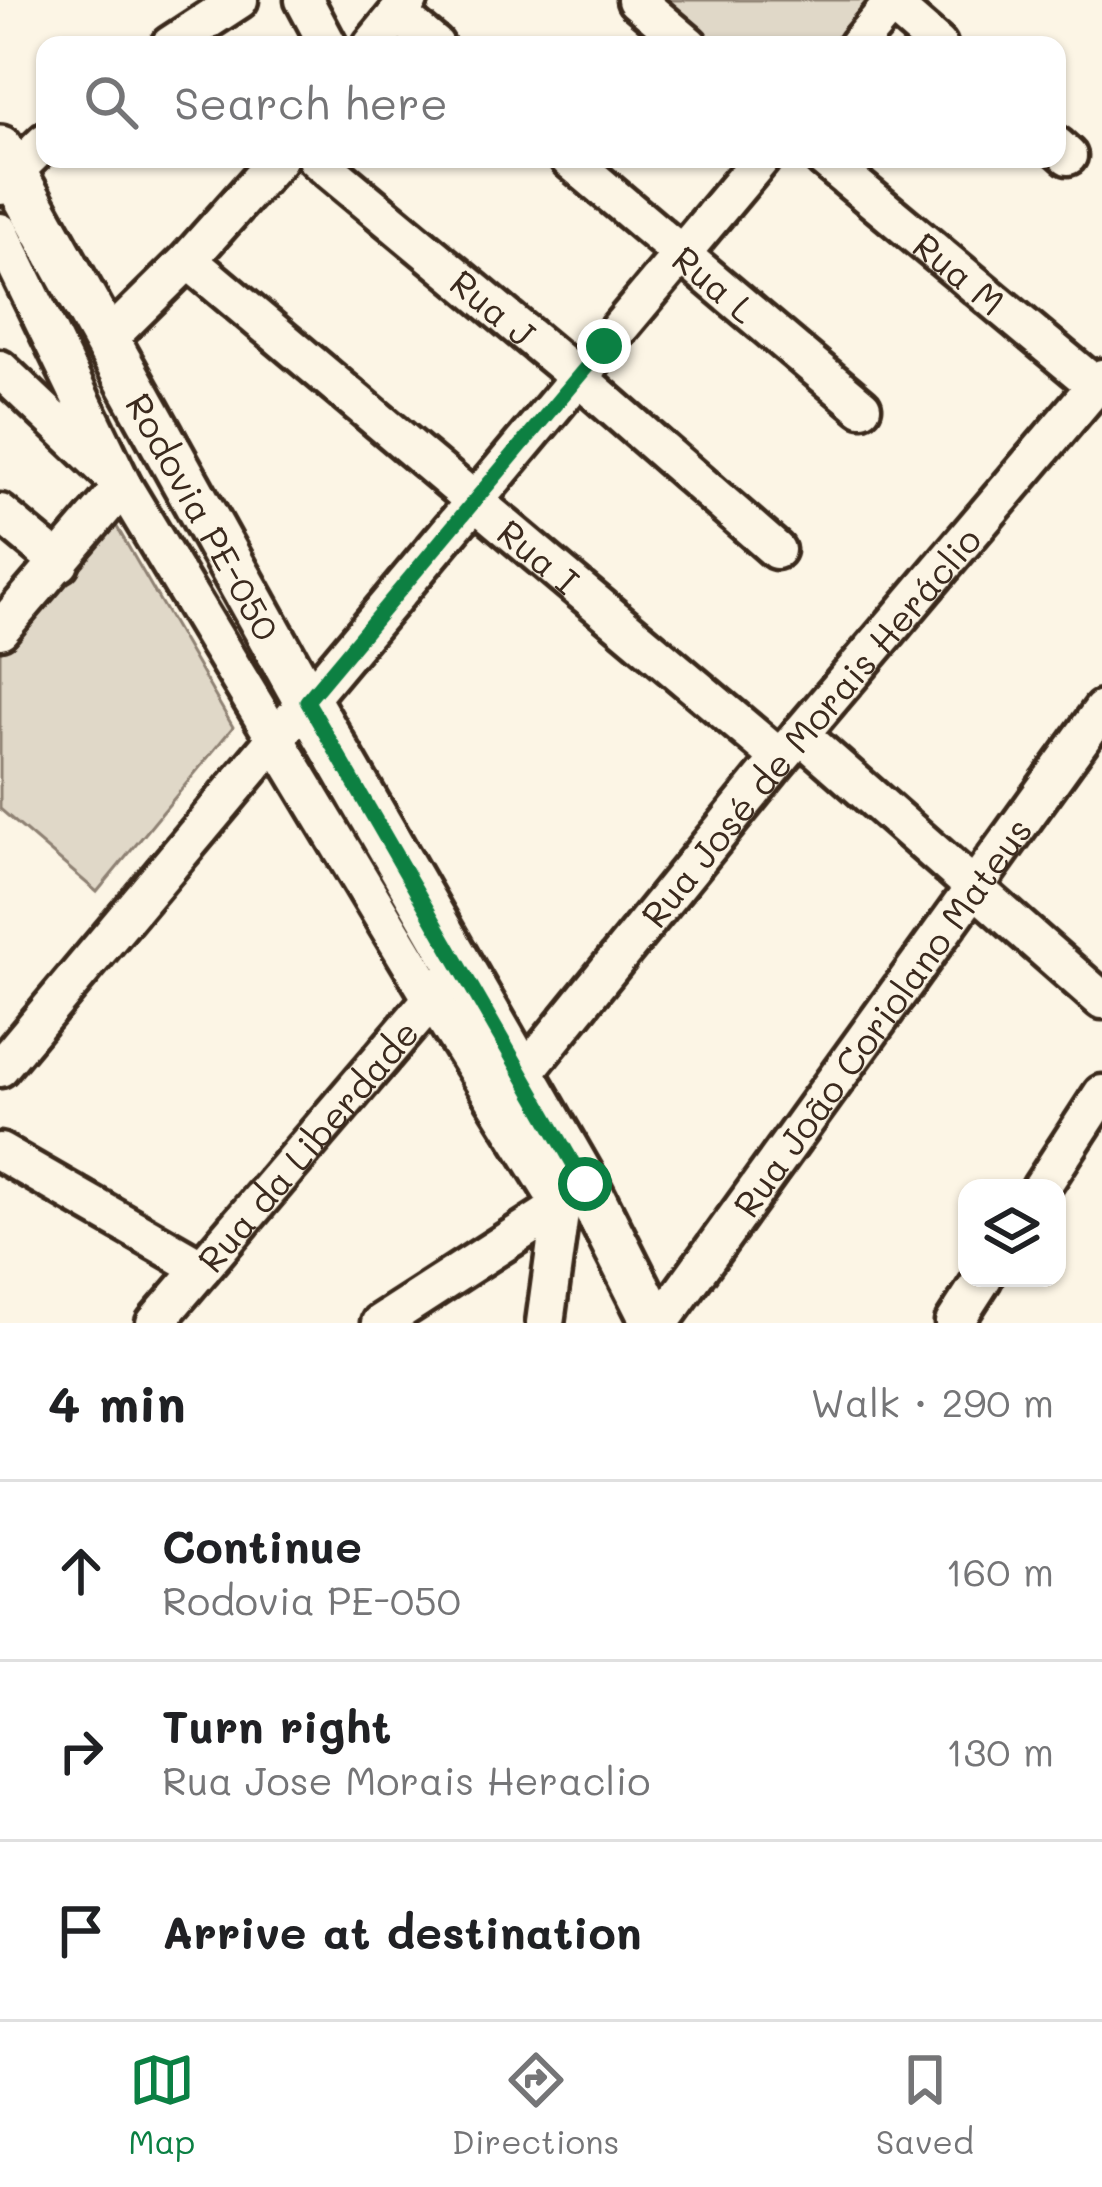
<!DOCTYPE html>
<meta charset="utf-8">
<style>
body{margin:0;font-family:Mali,sans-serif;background:#f2f2f2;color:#202124}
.controls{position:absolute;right:36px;bottom:36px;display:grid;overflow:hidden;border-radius:24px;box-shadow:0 3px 9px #0004}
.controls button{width:108px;height:108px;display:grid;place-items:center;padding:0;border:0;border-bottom:3px solid #e0e0e0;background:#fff;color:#202124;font:60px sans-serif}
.stop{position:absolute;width:36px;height:36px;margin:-27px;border:9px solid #0b8043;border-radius:50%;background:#fff}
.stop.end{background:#0b8043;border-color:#fff;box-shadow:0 3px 12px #0008}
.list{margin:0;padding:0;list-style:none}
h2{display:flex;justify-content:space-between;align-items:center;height:156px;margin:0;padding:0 48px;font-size:51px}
h2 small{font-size:39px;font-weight:400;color:#757577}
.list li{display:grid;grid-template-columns:78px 1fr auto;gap:36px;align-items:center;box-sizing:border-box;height:180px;padding:0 48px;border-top:3px solid #e0e0e0}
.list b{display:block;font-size:45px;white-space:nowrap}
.list p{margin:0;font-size:39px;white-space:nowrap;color:#757577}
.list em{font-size:39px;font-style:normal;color:#757577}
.icon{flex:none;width:66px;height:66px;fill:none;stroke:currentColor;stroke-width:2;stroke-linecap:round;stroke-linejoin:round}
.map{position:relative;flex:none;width:1102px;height:1323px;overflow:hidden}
.search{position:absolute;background:#fff;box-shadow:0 3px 9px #0004;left:36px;right:36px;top:36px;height:132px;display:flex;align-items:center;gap:30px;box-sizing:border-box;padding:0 42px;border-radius:24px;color:#757577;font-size:45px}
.sheet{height:696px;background:#fff}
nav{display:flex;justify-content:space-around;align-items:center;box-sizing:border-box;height:168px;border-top:3px solid #e0e0e0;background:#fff;font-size:33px;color:#757577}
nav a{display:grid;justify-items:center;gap:6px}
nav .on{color:#0b8043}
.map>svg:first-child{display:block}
.green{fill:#e0d8c8;stroke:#8e8173;stroke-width:3}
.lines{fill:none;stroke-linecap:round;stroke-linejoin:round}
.minor-casing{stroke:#3b2a1e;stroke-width:45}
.major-casing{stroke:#3b2a1e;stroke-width:54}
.minor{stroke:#fcf5e5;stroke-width:36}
.major{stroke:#fcf5e5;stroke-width:45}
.route{stroke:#0b8043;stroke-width:15}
.labels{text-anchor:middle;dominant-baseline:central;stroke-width:10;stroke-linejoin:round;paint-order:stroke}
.street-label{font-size:36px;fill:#3b2a1e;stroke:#fcf5e5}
</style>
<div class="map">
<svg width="1102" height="1323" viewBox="0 0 1102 1323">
<rect width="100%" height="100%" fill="#fcf5e5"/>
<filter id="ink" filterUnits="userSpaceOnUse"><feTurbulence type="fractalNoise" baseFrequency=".00833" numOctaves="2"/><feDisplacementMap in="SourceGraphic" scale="24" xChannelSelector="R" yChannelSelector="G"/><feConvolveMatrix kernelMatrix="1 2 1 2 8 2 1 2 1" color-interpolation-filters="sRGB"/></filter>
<g filter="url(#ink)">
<g class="green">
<path d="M663,0H874L836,45H719Z"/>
<path d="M114,522L233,727L97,892L0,809V652Z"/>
</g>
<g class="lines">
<defs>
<g id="minor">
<path d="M304,0L328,45"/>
<path d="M636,0L689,45"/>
<path d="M891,4L938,45"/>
<path d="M398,14L435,45"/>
<path d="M170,45L239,0"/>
<path d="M372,45L409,0"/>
<path d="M857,45L895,0"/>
<path d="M1057,146L1068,156"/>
<path id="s1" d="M316,159L578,377L776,550"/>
<path id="s2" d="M569,159L862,407"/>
<path id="s3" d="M824,159L1096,386"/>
<path d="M0,186L45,142"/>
<path d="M0,232L123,486L432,999L561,1206L545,1323"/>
<path id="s4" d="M188,260L780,758"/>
<path d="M107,340L188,260L278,159"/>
<path d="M0,369L123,486L0,630"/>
<path d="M0,513L60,563"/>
<path d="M800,734L1102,1000"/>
<path d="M0,1068L761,159"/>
<path id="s5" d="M522,1076L780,758L1102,378"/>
<path d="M0,1152L202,1268"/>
<path d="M1041,1188L1102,1094"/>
<path id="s6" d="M155,1323L447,981"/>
<path d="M380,1323L561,1206L573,1194"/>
<path id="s7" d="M660,1323L1102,710"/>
<path d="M954,1323L983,1278"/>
</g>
<g id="major">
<path id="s8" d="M0,149L307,701L585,1184L655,1323"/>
</g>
</defs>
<use href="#minor" class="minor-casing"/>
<use href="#major" class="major-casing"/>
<use href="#minor" class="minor"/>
<use href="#major" class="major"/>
</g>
</g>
<g class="lines" filter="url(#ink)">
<path class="route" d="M585,1184L307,701L604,346"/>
</g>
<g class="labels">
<g class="street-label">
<text stroke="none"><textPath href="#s3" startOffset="177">Rua M</textPath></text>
<text stroke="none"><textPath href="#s2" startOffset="192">Rua L</textPath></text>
<text stroke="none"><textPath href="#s1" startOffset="231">Rua J</textPath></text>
<text stroke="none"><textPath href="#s8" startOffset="420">Rodovia PE-050</textPath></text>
<text stroke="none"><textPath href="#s4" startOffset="459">Rua I</textPath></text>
<text stroke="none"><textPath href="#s5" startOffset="453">Rua José de Morais Heráclio</textPath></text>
<text stroke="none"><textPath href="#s7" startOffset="378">Rua João Coriolano Mateus</textPath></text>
<text stroke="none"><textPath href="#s6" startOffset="234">Rua da Liberdade</textPath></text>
</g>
</g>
</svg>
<div class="controls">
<button><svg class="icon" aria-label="layers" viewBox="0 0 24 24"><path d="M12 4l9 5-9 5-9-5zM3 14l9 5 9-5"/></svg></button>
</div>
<div class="stop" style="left:585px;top:1184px"></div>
<div class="stop end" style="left:604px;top:346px"></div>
<div class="search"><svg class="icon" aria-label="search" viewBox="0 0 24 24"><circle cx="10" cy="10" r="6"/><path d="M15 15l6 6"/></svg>Search here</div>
</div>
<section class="sheet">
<h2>4 min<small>Walk · 290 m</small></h2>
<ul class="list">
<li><svg class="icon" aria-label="ahead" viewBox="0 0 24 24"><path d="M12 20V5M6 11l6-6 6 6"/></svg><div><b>Continue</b><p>Rodovia PE-050</p></div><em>160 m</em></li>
<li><svg class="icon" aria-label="right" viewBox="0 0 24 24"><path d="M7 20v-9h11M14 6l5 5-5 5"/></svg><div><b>Turn right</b><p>Rua Jose Morais Heraclio</p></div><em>130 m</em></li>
<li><svg class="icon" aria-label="arrive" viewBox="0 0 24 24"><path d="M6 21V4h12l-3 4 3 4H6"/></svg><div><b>Arrive at destination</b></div></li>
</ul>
</section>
<nav>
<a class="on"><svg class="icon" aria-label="map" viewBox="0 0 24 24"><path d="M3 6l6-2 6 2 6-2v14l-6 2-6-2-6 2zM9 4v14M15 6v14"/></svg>Map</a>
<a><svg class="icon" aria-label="directions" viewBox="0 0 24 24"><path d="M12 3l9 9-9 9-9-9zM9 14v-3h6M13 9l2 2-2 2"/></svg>Directions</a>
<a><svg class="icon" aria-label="saved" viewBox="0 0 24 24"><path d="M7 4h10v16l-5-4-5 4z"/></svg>Saved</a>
</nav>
